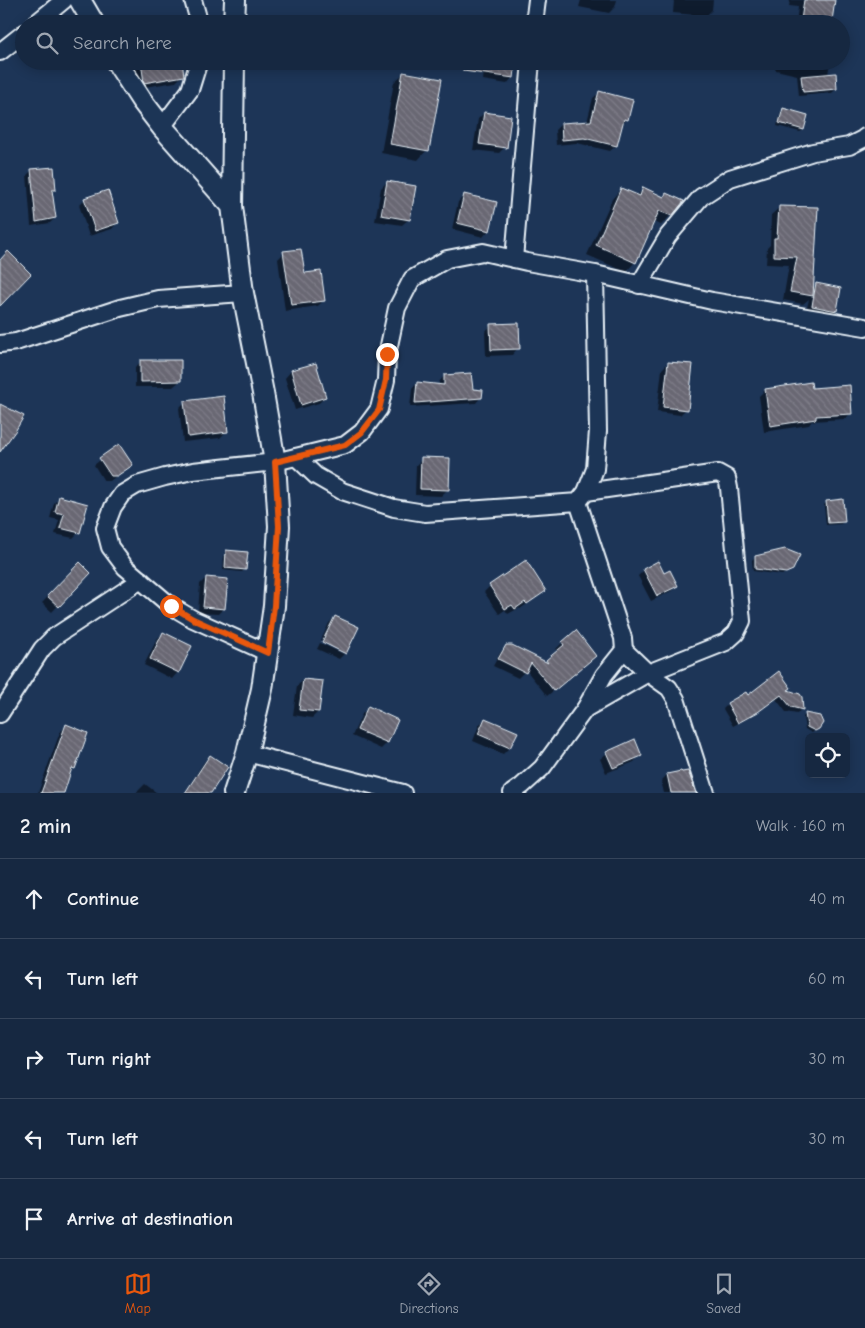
<!DOCTYPE html>
<meta charset="utf-8">
<style>
body{margin:0;font-family:"Comic Neue",sans-serif;background:#1f3048;color:#f1f3f6}
.controls{position:absolute;right:15px;bottom:15px;display:grid;overflow:hidden;border-radius:8px;box-shadow:0 2px 12px #0003}
.controls button{width:45px;height:45px;display:grid;place-items:center;padding:0;border:0;border-bottom:1px solid #35445a;background:#162841;color:#f1f3f6;font:25px sans-serif}
.stop{position:absolute;width:15px;height:15px;margin:-11px;border:4px solid #ea580c;border-radius:50%;background:#fff}
.stop.end{background:#ea580c;border-color:#fff;box-shadow:0 1px 5px #0008}
.list{margin:0;padding:0;list-style:none}
h2{display:flex;justify-content:space-between;align-items:center;height:65px;margin:0;padding:0 20px;font-size:21px}
h2 small{font-size:16px;font-weight:400;color:#9ea6b1}
.list li{display:grid;grid-template-columns:32px 1fr auto;gap:15px;align-items:center;box-sizing:border-box;height:80px;padding:0 20px;border-top:1px solid #35445a}
.list b{display:block;font-size:19px;white-space:nowrap}
.list em{font-size:16px;font-style:normal;color:#9ea6b1}
.icon{flex:none;width:28px;height:28px;fill:none;stroke:currentColor;stroke-width:2;stroke-linecap:round;stroke-linejoin:round}
.map{position:relative;flex:none;width:865px;height:793px;overflow:hidden}
.search{position:absolute;background:#162841;box-shadow:0 2px 12px #0003;left:15px;right:15px;top:15px;height:55px;display:flex;align-items:center;gap:12px;box-sizing:border-box;padding:0 18px;border-radius:28px;color:#9ea6b1;font-size:19px}
.sheet{height:465px;background:#162841}
nav{display:flex;justify-content:space-around;align-items:center;box-sizing:border-box;height:70px;border-top:1px solid #35445a;background:#162841;font-size:14px;color:#9ea6b1}
nav a{display:grid;justify-items:center;gap:2px}
nav .on{color:#ea580c}
.map>svg:first-child{display:block}
.shadow{fill:#0007}
.building{fill:url(#building-back-hatch);stroke:#e8f1f8}
.lines{fill:none;stroke-linecap:round;stroke-linejoin:round}
.minor-casing{stroke:#e8f1f8;stroke-width:20}
.tertiary-casing{stroke:#e8f1f8;stroke-width:24}
.minor{stroke:#1d3557;stroke-width:16}
.tertiary{stroke:#1d3557;stroke-width:20}
.route{stroke:#ea580c;stroke-width:6}
</style>
<div class="map">
<svg width="865" height="793" viewBox="0 0 865 793">
<defs>
<pattern id="building-back-hatch" width="6" height="6" patternUnits="userSpaceOnUse" patternTransform="scale(1.25)"><rect width="6" height="6" fill="#696773"/><path d="M-1 5l2 2M0 0l6 6M5-1l2 2" fill="none" stroke="#7e7d88"/></pattern>
</defs>
<rect width="100%" height="100%" fill="#1d3557"/>
<filter id="ink" filterUnits="userSpaceOnUse"><feTurbulence type="fractalNoise" baseFrequency=".02" numOctaves="2"/><feDisplacementMap in="SourceGraphic" scale="10" xChannelSelector="R" yChannelSelector="G"/><feConvolveMatrix kernelMatrix="1 2 1 2 8 2 1 2 1" color-interpolation-filters="sRGB"/></filter>
<g filter="url(#ink)">
<g class="shadow">
<path d="M581,0H617L615,7L609,13L579,7Z"/>
<path d="M674,0H713L712,10L706,16L673,13Z"/>
<path d="M790,0H833L830,24H796L798,7L789,6Z"/>
<path d="M134,61H180L183,75L176,82L138,88Z"/>
<path d="M485,61L513,77L507,84L483,80Z"/>
<path d="M772,61H808L811,64V61H830L828,75L836,89L832,93L799,96L797,75L776,70Z"/>
<path d="M404,73L427,150L418,160L381,153L394,82Z"/>
<path d="M599,93L627,119L621,126L616,146L610,151L577,143L556,145L555,130L561,124L587,122L593,98Z"/>
<path d="M784,110L803,130L800,132L777,126L781,112Z"/>
<path d="M484,113L505,147L499,153L473,150L478,119Z"/>
<path d="M32,170L55,190L51,193L55,218L50,223L31,226L27,175Z"/>
<path d="M387,182L409,219L402,225L375,221L381,188Z"/>
<path d="M621,189L636,196L644,189L663,197L666,194L671,215L661,225L653,222L635,262L626,272L587,255L612,199Z"/>
<path d="M464,196L489,230L483,237L452,229L458,202Z"/>
<path d="M85,199L118,222L112,229L89,236L79,205Z"/>
<path d="M780,207L812,289L817,285L836,311L830,317L806,312L809,299L803,304L783,300L789,265L766,264L767,248L770,245L771,215Z"/>
<path d="M284,253L324,300L318,306L285,311L278,259Z"/>
<path d="M491,325L518,348L512,355L486,356L485,332Z"/>
<path d="M141,361L180,381L173,387H135V368Z"/>
<path d="M668,363L686,409L680,415L657,412L662,369Z"/>
<path d="M291,371L325,397L319,403L295,410L285,378Z"/>
<path d="M444,376L471,390L481,397L476,403L410,407L412,389L417,383L439,386V382Z"/>
<path d="M811,389L851,413L845,419L812,421L809,425L764,432L759,396L765,390Z"/>
<path d="M185,402L227,431L220,438L183,442L179,408Z"/>
<path d="M118,446L131,464L110,481H104L94,465Z"/>
<path d="M422,459L448,489L441,496L415,495L416,465Z"/>
<path d="M60,497L79,532L73,538L55,534L59,520L50,518L54,503Z"/>
<path d="M827,502L844,521L841,524L826,525L824,505Z"/>
<path d="M227,551L245,569L242,572L223,570L224,554Z"/>
<path d="M755,557L792,569L782,575L753,571L752,560Z"/>
<path d="M80,564L89,573L52,612L42,603Z"/>
<path d="M644,570L664,575L677,585L671,591L651,601L638,576Z"/>
<path d="M206,578L224,608L218,614L198,613L200,584Z"/>
<path d="M490,586L545,591L520,609L519,608L508,614L505,610L499,614L484,592Z"/>
<path d="M335,617L345,653L344,654V651L321,640L329,623Z"/>
<path d="M163,633L191,647L178,672L172,679L144,665L157,639Z"/>
<path d="M320,643L344,654L339,659L317,649Z"/>
<path d="M562,643L589,662L547,696L526,670L518,678L493,666L500,653L506,646L545,663L559,651L556,649Z"/>
<path d="M303,680L318,712L312,718L293,715L297,686Z"/>
<path d="M786,691L801,709L797,714L786,712L776,699L752,716L733,726L723,709L728,704L748,697Z"/>
<path d="M368,708L397,720L387,743L381,749L352,736L362,714Z"/>
<path d="M806,714L822,723L812,733L805,729L803,717Z"/>
<path d="M485,719L509,748L503,754L473,741L479,725Z"/>
<path d="M66,726L74,768L69,773L62,793H38L60,732Z"/>
<path d="M607,753L640,755L634,762L606,773L600,759Z"/>
<path d="M210,756L226,767L209,793H189L186,791L204,762Z"/>
<path d="M688,772L694,793H664L661,781L667,775Z"/>
<path d="M145,784L157,793H136Z"/>
</g>
<g class="building">
<path d="M804,0H835L832,21L824,20V23L801,20Z"/>
<path d="M141,61H182L184,76L144,83Z"/>
<path d="M464,61H516L514,78L463,71Z"/>
<path d="M403,72L442,79L429,151L390,144Z"/>
<path d="M836,73L837,89L803,92L801,76Z"/>
<path d="M599,91L633,100L628,120L624,119L617,146L584,138L562,140L561,123L591,121Z"/>
<path d="M783,108L808,115L804,130L779,123Z"/>
<path d="M484,112L511,116L507,148L479,144Z"/>
<path d="M54,167L56,190H52L56,218L36,222L31,169Z"/>
<path d="M387,181L416,186L410,220L381,215Z"/>
<path d="M643,187L664,197L666,193L684,201L672,216L659,211L636,263L596,245L621,188L640,196Z"/>
<path d="M108,190L119,223L95,231L84,198Z"/>
<path d="M464,194L497,202L490,231L457,223Z"/>
<path d="M779,206L818,207L813,296L790,292L797,257L774,256V238H777Z"/>
<path d="M301,249L305,273L321,271L325,301L291,305L283,251Z"/>
<path d="M8,251L31,274L0,306V260Z"/>
<path d="M816,283L841,288L837,311L812,306Z"/>
<path d="M519,323L520,349L491,350L490,324Z"/>
<path d="M140,360H181V381L140,382Z"/>
<path d="M668,362L693,364L688,410L663,407Z"/>
<path d="M316,363L326,397L301,405L291,370Z"/>
<path d="M471,373L473,389L483,390L482,398L415,403L417,382L444,385V375Z"/>
<path d="M811,382L812,388L850,385L852,414L816,416V419L770,426L765,389Z"/>
<path d="M224,396L228,432L188,437L184,401Z"/>
<path d="M0,404L24,416L16,430L0,452Z"/>
<path d="M119,444L133,465L117,476H111L99,458Z"/>
<path d="M421,457L450,458L449,490L420,489Z"/>
<path d="M59,496L88,504L80,533L60,528L64,514L55,512Z"/>
<path d="M843,499L845,522L828,523L826,501Z"/>
<path d="M785,549L800,555L793,570L786,573L755,569V556Z"/>
<path d="M226,550L248,552L246,570L225,568Z"/>
<path d="M526,560L546,591L527,604L525,602L515,609L512,605L505,609L489,585Z"/>
<path d="M658,561L664,573L670,570L678,586L657,596L643,569Z"/>
<path d="M80,562L91,573L59,607L47,596Z"/>
<path d="M206,577L228,579L225,609L203,607Z"/>
<path d="M335,616L359,627L346,654L322,642Z"/>
<path d="M576,630L596,656L554,691L531,663L526,673L498,659L506,645H512L548,663L546,660L564,645L562,642Z"/>
<path d="M163,632L192,646L179,673L150,659Z"/>
<path d="M779,671L791,688L788,690L800,694L802,697L803,710L791,707L781,695L758,712L738,723L727,703L746,692L748,695Z"/>
<path d="M303,679L323,681L319,712L299,710Z"/>
<path d="M368,706L398,720L388,743L357,730Z"/>
<path d="M805,713L820,716L823,723L819,729L815,731L807,727Z"/>
<path d="M485,718L518,732L510,748L478,734Z"/>
<path d="M66,724L88,733L75,769L72,768L64,793H41Z"/>
<path d="M635,739L642,756L613,768L606,752Z"/>
<path d="M210,755L228,767L211,793H185Z"/>
<path d="M681,771L682,772L688,771L696,793H671L667,774Z"/>
</g>
<g class="lines">
<defs>
<g id="minor">
<path d="M193,0L197,14L198,24"/>
<path d="M35,24L64,0"/>
<path d="M534,24L537,0"/>
<path d="M0,52L24,33"/>
<path d="M162,127L190,90L199,61"/>
<path d="M514,259L531,61"/>
<path d="M639,285L668,236L701,197L730,178L813,152L849,146L863,139L865,137"/>
<path d="M0,344L16,342L120,308L158,299L243,293"/>
<path d="M296,457L316,476L342,491L394,508L425,513L578,502L586,492L595,469L598,431L595,274"/>
<path d="M624,650L648,673L669,688L676,699L706,793"/>
<path d="M268,653L193,619L171,606L125,567L110,547L105,528L113,507L122,494L137,485L165,477L193,471L275,462L345,445L362,432L379,409L386,380L387,355L397,308L412,279L447,259L483,252L527,262L595,274L712,301L865,327"/>
<path d="M585,709L648,673L726,642L736,633L742,621L729,488L727,478L718,473L586,492"/>
<path d="M0,714L42,649L54,637L141,580"/>
<path d="M247,753L403,793"/>
<path d="M512,793L522,786L542,768L585,709L604,675L624,650L623,638L578,502"/>
</g>
<g id="tertiary">
<path d="M80,0L94,24"/>
<path d="M234,24L235,0"/>
<path d="M116,61L142,101L162,127L232,206L243,293L263,393L275,462L279,526L274,606L262,689L247,753L234,793"/>
<path d="M232,206L234,61"/>
</g>
</defs>
<use href="#minor" class="minor-casing"/>
<use href="#tertiary" class="tertiary-casing"/>
<use href="#minor" class="minor"/>
<use href="#tertiary" class="tertiary"/>
</g>
</g>
<g class="lines" filter="url(#ink)">
<path class="route" d="M171,606L193,619L268,653L274,606L279,526L275,462L345,445L362,432L379,410L386,380L387,354"/>
</g>
</svg>
<div class="controls">
<button><svg class="icon" aria-label="locate" viewBox="0 0 24 24"><circle cx="12" cy="12" r="6"/><path d="M12 2v4M12 18v4M2 12h4M18 12h4"/></svg></button>
</div>
<div class="stop" style="left:171px;top:606px"></div>
<div class="stop end" style="left:387px;top:354px"></div>
<div class="search"><svg class="icon" aria-label="search" viewBox="0 0 24 24"><circle cx="10" cy="10" r="6"/><path d="M15 15l6 6"/></svg>Search here</div>
</div>
<section class="sheet">
<h2>2 min<small>Walk · 160 m</small></h2>
<ul class="list">
<li><svg class="icon" aria-label="ahead" viewBox="0 0 24 24"><path d="M12 20V5M6 11l6-6 6 6"/></svg><div><b>Continue</b></div><em>40 m</em></li>
<li><svg class="icon" aria-label="left" viewBox="0 0 24 24"><path d="M17 20v-9H6M10 6l-5 5 5 5"/></svg><div><b>Turn left</b></div><em>60 m</em></li>
<li><svg class="icon" aria-label="right" viewBox="0 0 24 24"><path d="M7 20v-9h11M14 6l5 5-5 5"/></svg><div><b>Turn right</b></div><em>30 m</em></li>
<li><svg class="icon" aria-label="left" viewBox="0 0 24 24"><path d="M17 20v-9H6M10 6l-5 5 5 5"/></svg><div><b>Turn left</b></div><em>30 m</em></li>
<li><svg class="icon" aria-label="arrive" viewBox="0 0 24 24"><path d="M6 21V4h12l-3 4 3 4H6"/></svg><div><b>Arrive at destination</b></div></li>
</ul>
</section>
<nav>
<a class="on"><svg class="icon" aria-label="map" viewBox="0 0 24 24"><path d="M3 6l6-2 6 2 6-2v14l-6 2-6-2-6 2zM9 4v14M15 6v14"/></svg>Map</a>
<a><svg class="icon" aria-label="directions" viewBox="0 0 24 24"><path d="M12 3l9 9-9 9-9-9zM9 14v-3h6M13 9l2 2-2 2"/></svg>Directions</a>
<a><svg class="icon" aria-label="saved" viewBox="0 0 24 24"><path d="M7 4h10v16l-5-4-5 4z"/></svg>Saved</a>
</nav>
